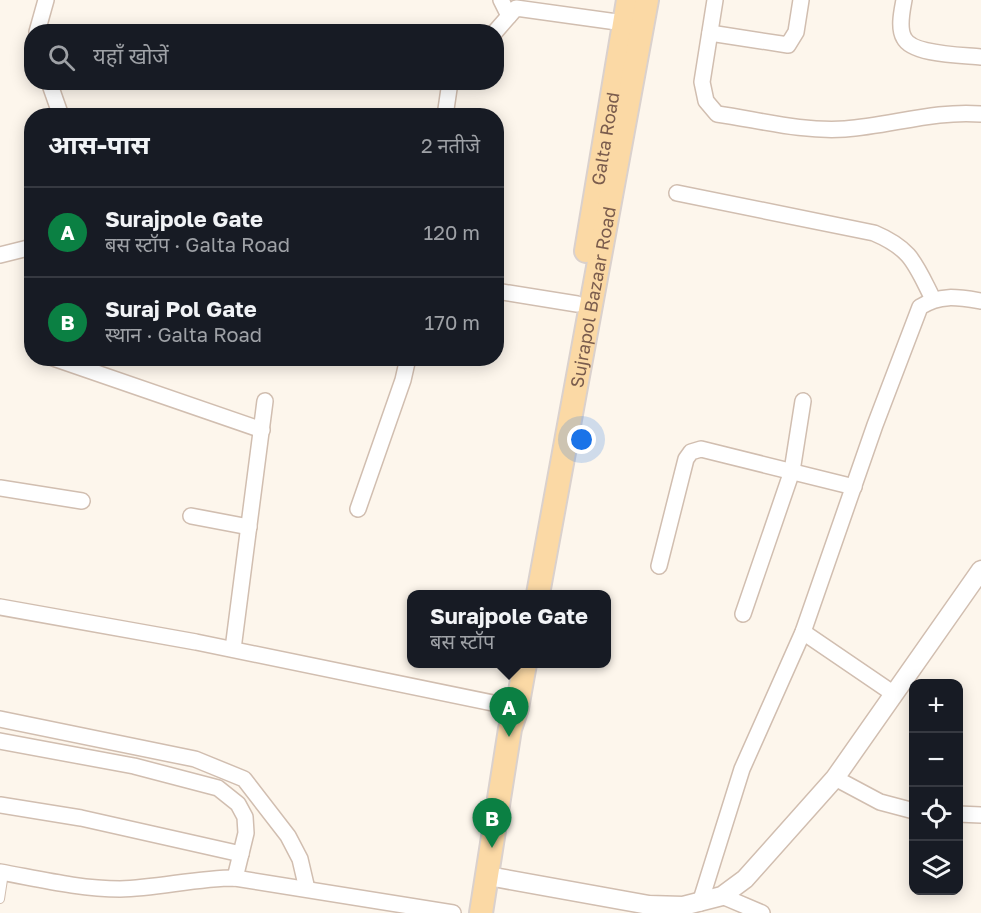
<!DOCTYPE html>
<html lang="hi">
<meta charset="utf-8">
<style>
body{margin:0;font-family:"Golos Text","Noto Sans Devanagari",sans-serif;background:#20242c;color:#f1f3f6}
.controls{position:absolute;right:18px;bottom:18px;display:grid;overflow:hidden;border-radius:12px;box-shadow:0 3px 15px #0003}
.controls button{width:54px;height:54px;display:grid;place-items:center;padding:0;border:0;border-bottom:2px solid #363941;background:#171b24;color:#f1f3f6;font:30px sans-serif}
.you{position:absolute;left:582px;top:440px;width:21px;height:21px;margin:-15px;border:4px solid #fff;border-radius:50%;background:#1a73e8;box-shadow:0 0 0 9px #1a73e833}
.badge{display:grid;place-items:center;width:39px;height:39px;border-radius:50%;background:#0b8043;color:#fff;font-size:20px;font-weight:700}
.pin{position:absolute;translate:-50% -50px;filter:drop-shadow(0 2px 3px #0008)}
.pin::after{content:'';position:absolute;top:32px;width:21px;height:18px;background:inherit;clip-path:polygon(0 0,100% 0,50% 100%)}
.popup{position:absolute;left:407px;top:590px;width:204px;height:78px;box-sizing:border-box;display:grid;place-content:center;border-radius:12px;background:#171b24;filter:drop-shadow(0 2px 4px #0005);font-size:20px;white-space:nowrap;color:#9ea1a6}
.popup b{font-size:22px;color:#f1f3f6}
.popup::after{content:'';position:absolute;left:50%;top:100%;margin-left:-12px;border:12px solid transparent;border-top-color:#171b24}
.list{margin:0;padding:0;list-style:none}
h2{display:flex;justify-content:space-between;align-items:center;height:78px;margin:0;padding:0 24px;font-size:26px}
h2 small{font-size:20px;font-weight:400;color:#9ea1a6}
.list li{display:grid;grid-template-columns:39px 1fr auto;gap:18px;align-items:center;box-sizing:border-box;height:90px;padding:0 24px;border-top:2px solid #363941}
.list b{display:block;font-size:22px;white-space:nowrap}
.list p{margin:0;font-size:20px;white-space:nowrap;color:#9ea1a6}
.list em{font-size:20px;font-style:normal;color:#9ea1a6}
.icon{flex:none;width:33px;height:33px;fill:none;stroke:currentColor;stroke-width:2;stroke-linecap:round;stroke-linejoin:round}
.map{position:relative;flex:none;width:981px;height:913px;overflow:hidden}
.search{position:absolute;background:#171b24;box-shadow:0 3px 15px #0003;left:24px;top:24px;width:480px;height:66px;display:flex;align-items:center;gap:15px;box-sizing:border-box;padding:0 21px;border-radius:24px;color:#9ea1a6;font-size:22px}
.panel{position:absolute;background:#171b24;box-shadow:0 3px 15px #0003;left:24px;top:108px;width:480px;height:258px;border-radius:24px}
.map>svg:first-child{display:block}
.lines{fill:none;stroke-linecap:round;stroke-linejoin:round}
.service-casing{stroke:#d1beb0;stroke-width:10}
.minor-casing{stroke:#d1beb0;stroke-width:18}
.tertiary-casing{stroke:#d1beb0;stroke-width:21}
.primary-casing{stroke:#dad1cd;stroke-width:26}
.service{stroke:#fff;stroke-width:8}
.minor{stroke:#fff;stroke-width:15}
.tertiary{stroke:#fff;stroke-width:18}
.primary{stroke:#fbd9a5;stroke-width:22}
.labels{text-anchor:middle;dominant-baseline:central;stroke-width:6;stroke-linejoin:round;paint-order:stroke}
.street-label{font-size:18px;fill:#7a5c4d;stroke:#fffaf3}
</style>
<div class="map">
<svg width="981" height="913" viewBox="0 0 981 913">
<rect width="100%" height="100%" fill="#fdf6ec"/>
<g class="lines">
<defs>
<path id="service" d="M0,899L4,873"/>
<g id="minor">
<path d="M501,0L509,16"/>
<path d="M715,0L702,82L706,101L717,114C759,120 803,132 845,129C890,126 935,110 981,114"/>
<path d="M904,0C902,11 898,28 904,38C912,55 963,55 981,57"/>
<path d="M37,32L46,0"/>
<path d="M495,32L516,8L624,23"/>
<path d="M710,33L788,45L796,32L801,0"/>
<path d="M49,82L61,116"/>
<path d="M445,116L450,82"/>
<path d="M677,193L874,233C912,249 915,264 933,299"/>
<path d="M0,255L32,247"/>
<path d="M496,291L577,304"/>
<path d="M53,358L262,430"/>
<path d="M0,488L82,501"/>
<path d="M358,509L403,380L408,358"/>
<path d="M191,516L249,527"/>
<path d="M659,566L686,459L691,452L701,449L854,487"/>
<path d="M0,607L196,642L517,708"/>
<path d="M743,614L792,471L803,401"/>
<path d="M803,632L894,694"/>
<path d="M233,649L265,401"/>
<path d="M0,719L195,759L244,779L288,836L300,859L307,889"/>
<path d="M0,741L134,766L218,788L238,804L245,817L246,833L235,878"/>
<path d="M835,778L880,802L914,811"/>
<path d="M0,805L81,818L241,854"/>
<path d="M958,814L981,815"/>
<path d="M0,872C39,879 80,889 120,889C159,888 196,878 235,878L453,913"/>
<path d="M722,896L762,913"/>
<path d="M700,903L742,769L803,632L875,425L920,307C940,294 957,297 981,301"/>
</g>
<path id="tertiary" d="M488,876L649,905L683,906L722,896L745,879L835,778L981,570"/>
<g id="primary">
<path id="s1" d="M586,251L628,0"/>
<path id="s2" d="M538,594L647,0"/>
<path d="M481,913L510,729L517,708L525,664"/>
</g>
</defs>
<use href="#service" class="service-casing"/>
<use href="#minor" class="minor-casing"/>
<use href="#tertiary" class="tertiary-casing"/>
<use href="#primary" class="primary-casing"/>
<use href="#service" class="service"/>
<use href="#minor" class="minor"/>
<use href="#tertiary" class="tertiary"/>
<use href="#primary" class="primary"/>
</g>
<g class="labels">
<g class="street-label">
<text stroke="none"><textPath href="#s1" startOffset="114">Galta Road</textPath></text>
<text stroke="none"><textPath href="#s2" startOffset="302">Sujrapol Bazaar Road</textPath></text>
</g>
</g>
</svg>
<div class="controls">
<button>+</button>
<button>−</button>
<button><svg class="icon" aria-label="locate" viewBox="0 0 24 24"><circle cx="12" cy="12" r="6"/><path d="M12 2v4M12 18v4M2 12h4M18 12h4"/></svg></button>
<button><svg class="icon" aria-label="layers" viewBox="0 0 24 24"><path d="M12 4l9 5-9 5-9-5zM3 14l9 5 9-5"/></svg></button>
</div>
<div class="you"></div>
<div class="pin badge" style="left:509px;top:737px">A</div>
<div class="popup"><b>Surajpole Gate</b>बस स्टॉप</div>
<div class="pin badge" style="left:492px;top:848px">B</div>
<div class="search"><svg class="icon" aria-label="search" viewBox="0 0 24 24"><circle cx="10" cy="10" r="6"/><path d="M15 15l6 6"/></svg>यहाँ खोजें</div>
<section class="panel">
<h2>आस-पास<small>2 नतीजे</small></h2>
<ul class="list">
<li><span class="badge">A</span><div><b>Surajpole Gate</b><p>बस स्टॉप · Galta Road</p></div><em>120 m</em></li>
<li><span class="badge">B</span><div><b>Suraj Pol Gate</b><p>स्थान · Galta Road</p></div><em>170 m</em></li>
</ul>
</section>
</div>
